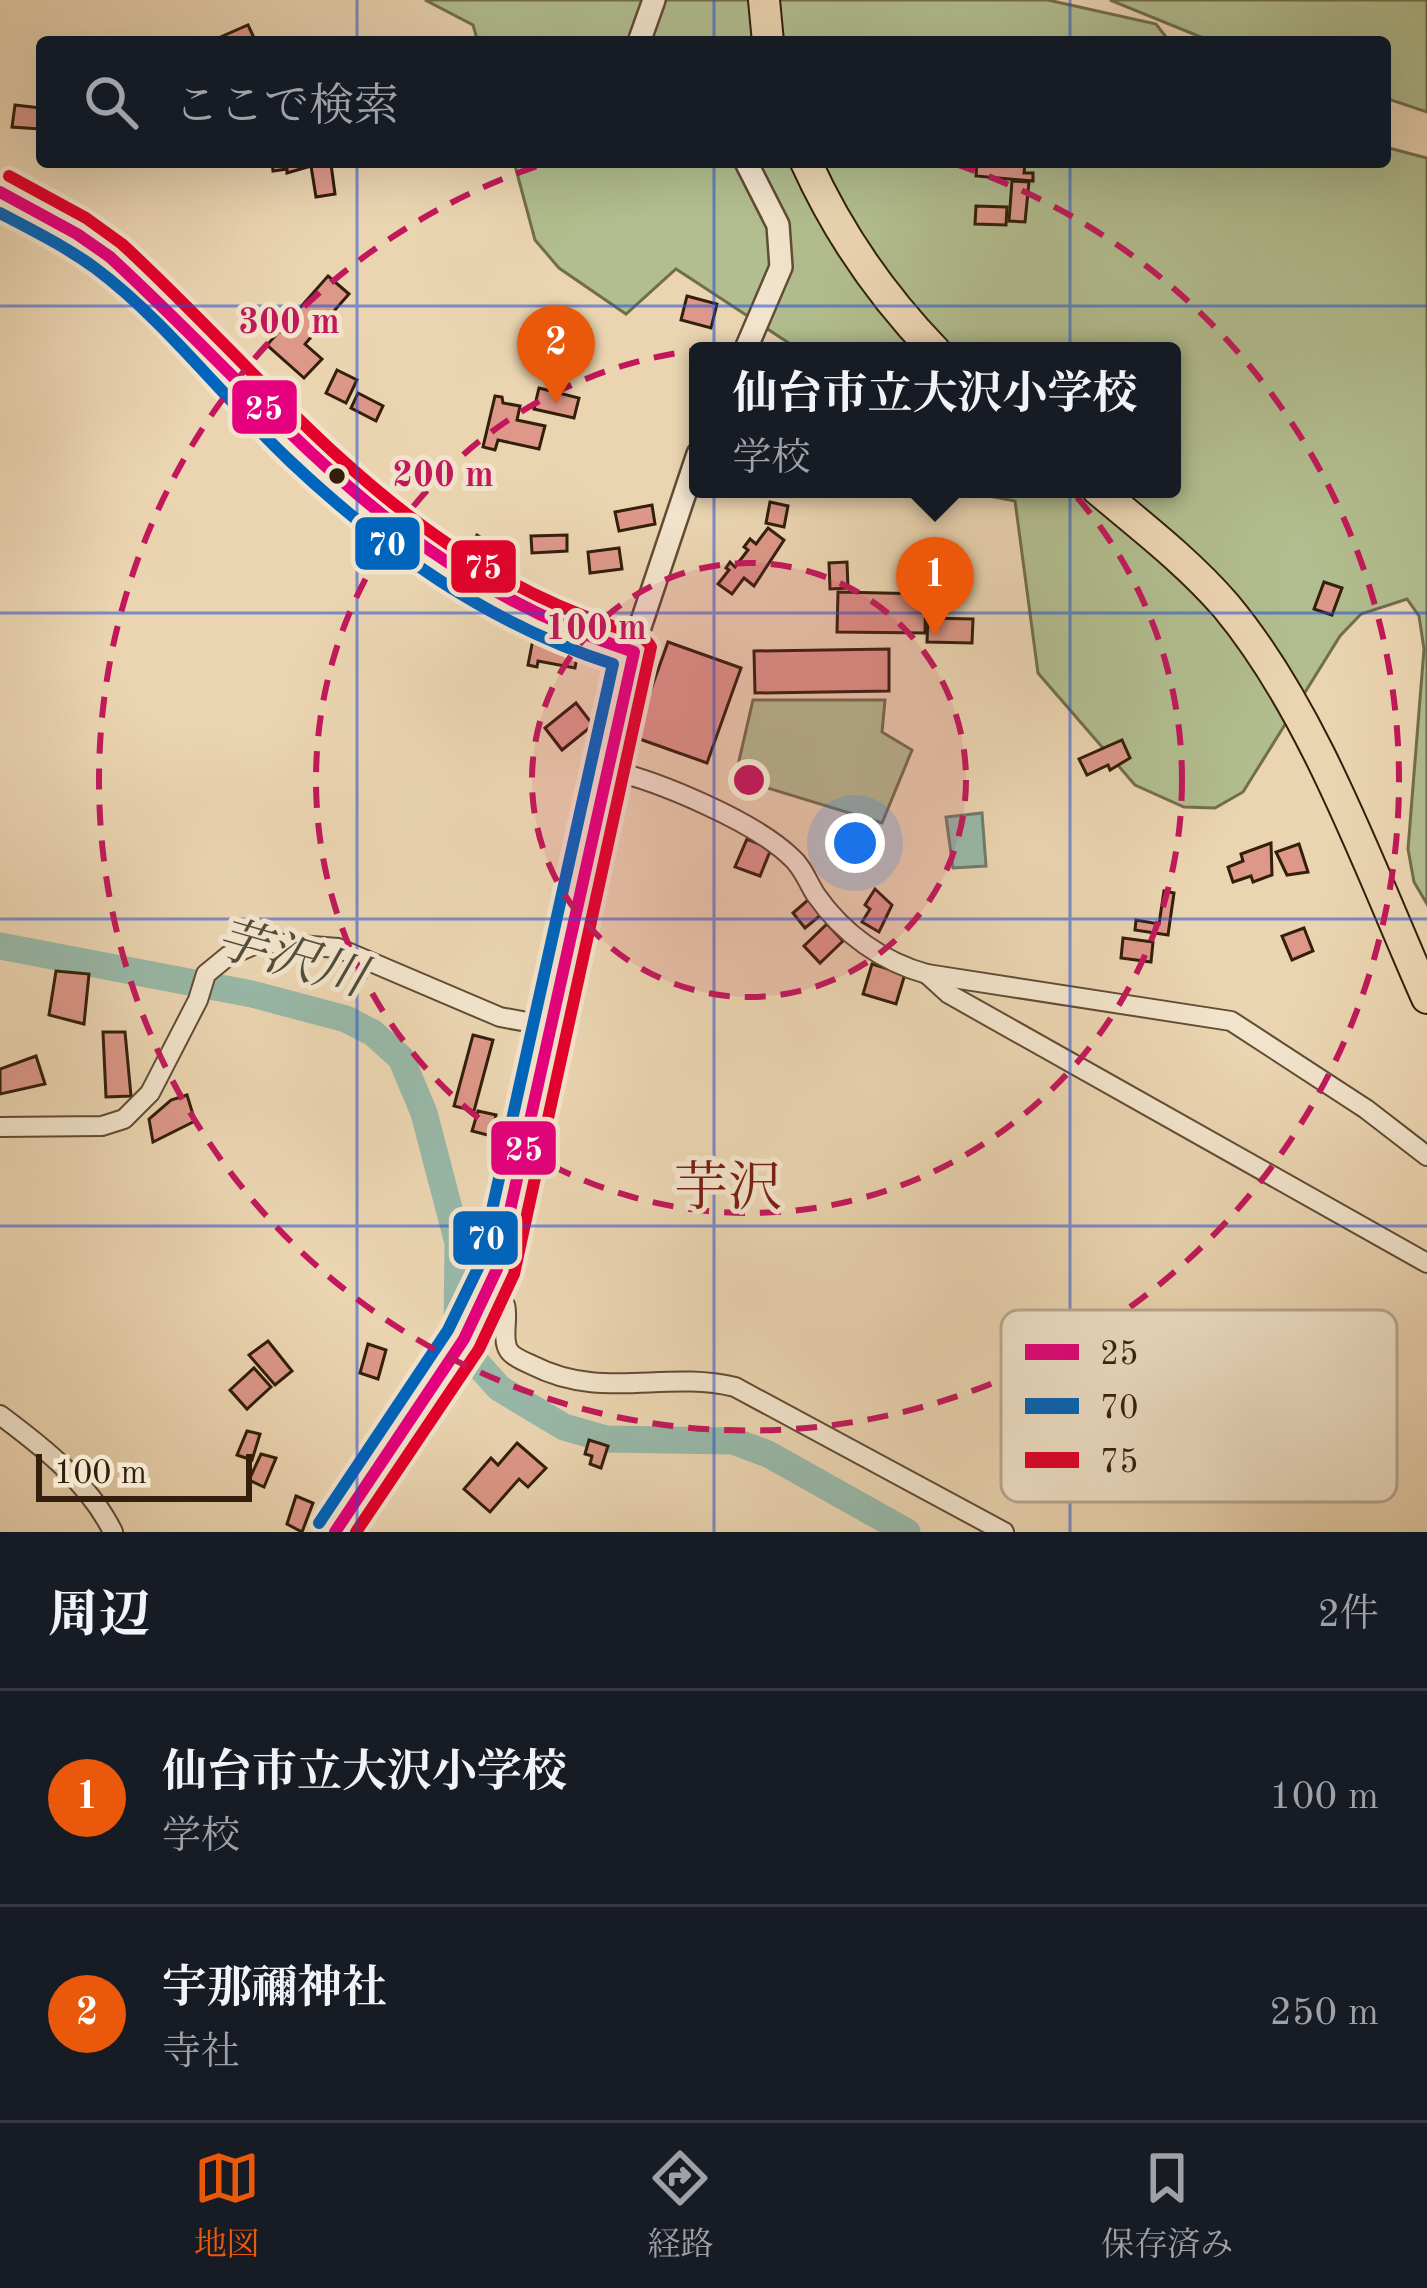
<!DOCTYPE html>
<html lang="ja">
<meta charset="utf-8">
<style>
body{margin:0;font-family:"Old Standard TT","Noto Serif JP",serif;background:#242831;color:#f1f3f6}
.scale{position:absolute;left:36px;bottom:30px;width:216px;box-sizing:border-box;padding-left:12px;border:6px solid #331f0b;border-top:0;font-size:33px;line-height:42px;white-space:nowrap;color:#331f0b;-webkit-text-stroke:9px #f2e4cc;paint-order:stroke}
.you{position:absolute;left:855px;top:843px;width:42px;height:42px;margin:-30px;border:9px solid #fff;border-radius:50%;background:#1a73e8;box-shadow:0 0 0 18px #1a73e833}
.badge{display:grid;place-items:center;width:78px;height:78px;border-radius:50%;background:#ea580c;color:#fff;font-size:39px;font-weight:700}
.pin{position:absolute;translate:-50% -99px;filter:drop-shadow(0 3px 6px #0008)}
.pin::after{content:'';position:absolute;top:63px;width:42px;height:36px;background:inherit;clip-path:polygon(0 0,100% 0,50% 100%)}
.popup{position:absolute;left:689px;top:342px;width:492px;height:156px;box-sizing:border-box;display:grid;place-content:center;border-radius:12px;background:#171b24;filter:drop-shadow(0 3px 9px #0005);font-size:39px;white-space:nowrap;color:#9ea1a6}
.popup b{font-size:45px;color:#f1f3f6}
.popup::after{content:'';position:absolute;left:50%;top:100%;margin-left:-24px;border:24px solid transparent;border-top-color:#171b24}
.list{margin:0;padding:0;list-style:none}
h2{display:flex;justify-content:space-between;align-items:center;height:156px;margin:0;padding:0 48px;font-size:51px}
h2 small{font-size:39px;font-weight:400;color:#9ea1a6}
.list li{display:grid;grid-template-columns:78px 1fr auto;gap:36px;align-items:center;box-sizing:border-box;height:216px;padding:0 48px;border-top:3px solid #363941}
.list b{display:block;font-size:45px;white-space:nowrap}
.list p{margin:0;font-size:39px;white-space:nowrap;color:#9ea1a6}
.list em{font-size:39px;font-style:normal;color:#9ea1a6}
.icon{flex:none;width:66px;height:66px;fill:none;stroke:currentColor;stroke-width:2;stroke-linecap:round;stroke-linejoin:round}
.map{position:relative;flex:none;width:1427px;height:1532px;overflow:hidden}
.search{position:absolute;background:#171b24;box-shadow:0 12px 48px #0002;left:36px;right:36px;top:36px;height:132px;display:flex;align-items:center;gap:30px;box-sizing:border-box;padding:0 42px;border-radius:12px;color:#9ea1a6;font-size:45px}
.sheet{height:588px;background:#171b24}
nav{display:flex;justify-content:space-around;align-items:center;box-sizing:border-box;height:168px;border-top:3px solid #363941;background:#171b24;font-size:33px;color:#9ea1a6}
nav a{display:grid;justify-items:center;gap:6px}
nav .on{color:#ea580c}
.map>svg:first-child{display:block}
.green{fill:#b2be8f;stroke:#726e4d;stroke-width:3}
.water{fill:#98b9a9;stroke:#707b6a;stroke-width:3}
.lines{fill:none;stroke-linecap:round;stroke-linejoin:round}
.river{stroke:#98b9a9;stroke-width:27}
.building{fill:#dd9889;stroke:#331f0b;stroke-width:3}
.minor-casing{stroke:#614c34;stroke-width:22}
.tertiary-casing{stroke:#614c34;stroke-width:26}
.trunk-casing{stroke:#331f0b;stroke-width:34}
.minor{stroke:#f2e4cc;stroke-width:18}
.tertiary{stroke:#f2e4cc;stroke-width:21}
.trunk{stroke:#ebd5b1;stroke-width:30}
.bus-1-casing{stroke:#f2e4cc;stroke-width:21}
.bus-2-casing{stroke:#f2e4cc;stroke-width:21}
.bus-3-casing{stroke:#f2e4cc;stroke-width:21}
.bus-1{stroke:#e5007d;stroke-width:12}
.bus-2{stroke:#0065bd;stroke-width:12}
.bus-3{stroke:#e4002b;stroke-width:12}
.grid{fill:none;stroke:#1d4ed8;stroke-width:3;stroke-opacity:0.55}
.ring{fill:none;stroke:#c2185b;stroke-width:6;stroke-dasharray:21 15}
.bus-dot{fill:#331f0b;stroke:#f2e4cc;stroke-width:4.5}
.labels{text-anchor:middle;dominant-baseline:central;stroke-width:10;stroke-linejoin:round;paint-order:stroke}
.water-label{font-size:51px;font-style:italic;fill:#514d3a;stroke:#f2e4cc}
.quarter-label{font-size:54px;fill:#7a1f14;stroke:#f2e4cc}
.key{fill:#f2e4cc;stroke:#b9a992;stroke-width:3}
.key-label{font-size:33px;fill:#331f0b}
.centre{fill:#c2185b;stroke:#f2e4cc;stroke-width:6}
.ring-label{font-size:36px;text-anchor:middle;font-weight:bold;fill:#c2185b;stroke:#f2e4cc;stroke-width:10;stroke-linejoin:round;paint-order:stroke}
.line-badge{stroke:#f2e4cc;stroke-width:4.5}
.badge-label{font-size:33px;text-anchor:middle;font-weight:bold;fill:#fff}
</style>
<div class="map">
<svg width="1427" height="1532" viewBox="0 0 1427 1532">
<rect width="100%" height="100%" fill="#ebd5b1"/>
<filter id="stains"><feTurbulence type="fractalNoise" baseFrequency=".00167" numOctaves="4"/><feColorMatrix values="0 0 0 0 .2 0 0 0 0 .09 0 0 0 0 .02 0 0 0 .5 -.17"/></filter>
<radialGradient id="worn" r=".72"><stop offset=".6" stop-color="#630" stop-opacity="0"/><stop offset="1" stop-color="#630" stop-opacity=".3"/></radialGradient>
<g class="green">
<path d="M425,0H1048L1156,24L1170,42H478L473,25Z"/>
<path d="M1110,0H1427V112L1385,98V42H1213Z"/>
<path d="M1385,147L1427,158V904L1414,882L1408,849L1424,649L1419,616L1407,599L1361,614L1340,636L1243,792L1215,808L1184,807L1135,785L1038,673L1015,501L953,489H1172V351H801L676,269L626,314L559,268L535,240L514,162H1385Z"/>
<path d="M753,700H885L882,732L912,750L882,823L735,778Z"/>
</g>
<path class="water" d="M982,813L986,866L953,868L946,817Z"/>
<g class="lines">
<path class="river" d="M0,946L252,994L346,1019L373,1033L401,1058L424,1113L458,1243L457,1328L468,1353L499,1388L564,1427L606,1439L733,1441L768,1454L907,1532"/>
</g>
<g class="building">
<path d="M248,25L256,42H217L216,39Z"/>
<path d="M15,105L41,108L39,129L12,127Z"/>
<path d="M272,162L331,164L335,194L316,197L311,166L287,173V169L273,171Z"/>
<path d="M977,162L1025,164L1024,173H1033V181L976,176Z"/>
<path d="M1012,181L1029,182L1025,222L1009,221Z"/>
<path d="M976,206L1007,207L1006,225L975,224Z"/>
<path d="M328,276L349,294L305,344L322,359L304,378L267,345Z"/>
<path d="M687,296L717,304L711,328L681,320Z"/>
<path d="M337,370L357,380L346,403L326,393Z"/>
<path d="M539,388L579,398L574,418L534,409Z"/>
<path d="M358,393L383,406L376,421L351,408Z"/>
<path d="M495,396L502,397L503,403L520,406L517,420L545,426L539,449L498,440L495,450L483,447Z"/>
<path d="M770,502L788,506L784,527L766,523Z"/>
<path d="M652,505L655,524L619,531L615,512Z"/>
<path d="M768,528L784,540L754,586L744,578L732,594L718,584L729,570L726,568L730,562L735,567L748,550L744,547L750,539L756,544Z"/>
<path d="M477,535L511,558L500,575L466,552Z"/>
<path d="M567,535V551L532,553L531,536Z"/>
<path d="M619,548L622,569L590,573L588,552Z"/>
<path d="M847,562L848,588L830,589L829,563Z"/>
<path d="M1324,582L1342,588L1332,615L1314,609Z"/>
<path d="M838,592L926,594L925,633L837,632Z"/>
<path d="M928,618L973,619L972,643L927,642Z"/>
<path d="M535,629L547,631L546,640H550L551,635L562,637L561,642L579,645L575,668L538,661L537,667L528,665Z"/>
<path d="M668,642L741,668L707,763L634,737Z"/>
<path d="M889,649V691L755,693L754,651Z"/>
<path d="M576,703L593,725L562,750L545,728Z"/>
<path d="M1122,740L1130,758L1110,770L1108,765L1087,775L1079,759Z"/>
<path d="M747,839L771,849L760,876L735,867Z"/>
<path d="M1271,843L1272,875L1253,882L1251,876L1233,882L1228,867L1243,861L1241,854Z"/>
<path d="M1299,844L1308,872L1287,875L1276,852Z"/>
<path d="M875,889L892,905L879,932L862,922L870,909L865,905Z"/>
<path d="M1164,891L1174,893L1168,935L1135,930L1136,920L1159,924Z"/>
<path d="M809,899L822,914L805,928L793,913Z"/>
<path d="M827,924L843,941L820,963L804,946Z"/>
<path d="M1304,928L1313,951L1292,960L1282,936Z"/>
<path d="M1123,938L1153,942L1151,962L1121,958Z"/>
<path d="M872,964L905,974L896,1004L863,994Z"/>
<path d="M56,971L89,974L84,1024L49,1015Z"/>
<path d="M103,1032H125L131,1096L106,1097Z"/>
<path d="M473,1035L493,1040L474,1111L454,1106Z"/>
<path d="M36,1056L45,1084L0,1094V1069Z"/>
<path d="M187,1095L195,1121L153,1142L149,1119L171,1100Z"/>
<path d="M478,1111L496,1115L491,1136L472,1131Z"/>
<path d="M268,1341L292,1371L275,1385L249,1355Z"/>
<path d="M368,1344L386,1350L378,1379L360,1373Z"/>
<path d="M254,1368L271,1387L247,1409L230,1390Z"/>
<path d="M247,1431L260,1434L252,1460L237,1455Z"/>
<path d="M589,1440L608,1446L601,1468L590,1464L592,1456L585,1454Z"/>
<path d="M517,1443L546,1468L528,1487L519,1479L490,1512L464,1489L491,1458L498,1465Z"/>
<path d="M261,1454L276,1458L264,1487L249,1480Z"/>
<path d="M296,1496L313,1503L302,1532L287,1524Z"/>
</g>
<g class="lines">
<defs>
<g id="minor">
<path d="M609,770C659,781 755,822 791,857C803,867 808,883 816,895C843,934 883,962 927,974L1231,1021L1366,1109L1427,1156"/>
<path d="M927,974L949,994L1427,1263"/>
<path d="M0,1127L102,1126L124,1119L150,1093L198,1000L206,974L228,956L261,942L338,948L500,1017L549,1026"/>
<path d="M487,1298L505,1305C509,1318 501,1339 509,1351C513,1357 525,1362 532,1365C602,1401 664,1370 735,1387L1004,1532"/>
<path d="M0,1415C43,1447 89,1483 113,1532"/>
</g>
<g id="tertiary">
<path d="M639,42L654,0"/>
<path d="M0,192L77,234L110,257C177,317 235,384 300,446C393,537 509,617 634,652"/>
<path d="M745,351L781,267L778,225L746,162"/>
<path d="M335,1532C383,1440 462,1369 497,1269L638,633L698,454"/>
</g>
<g id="trunk">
<path d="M764,0L768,42"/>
<path d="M806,162C838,233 881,295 935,351"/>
<path d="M1097,489C1141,526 1188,562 1226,606C1315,713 1370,870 1427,998"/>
</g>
</defs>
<use href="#minor" class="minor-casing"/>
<use href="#tertiary" class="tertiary-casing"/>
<use href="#trunk" class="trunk-casing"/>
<use href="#minor" class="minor"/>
<use href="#tertiary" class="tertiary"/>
<use href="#trunk" class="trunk"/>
<defs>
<path id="bus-1" d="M0,192L77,234L110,257C287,420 393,573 634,652L497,1269L464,1339L335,1532"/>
<path id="bus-2" d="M0,213C32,230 65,246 95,268C166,321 225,400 290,461C384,550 489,624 613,664L480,1264L448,1330L319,1523"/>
<path id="bus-3" d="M9,176L86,218L122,244C235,348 332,470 463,554C510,584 560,609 612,626C628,631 643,633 651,647L514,1274L479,1349L356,1532"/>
</defs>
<use href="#bus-1" class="bus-1-casing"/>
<use href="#bus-2" class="bus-2-casing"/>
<use href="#bus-3" class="bus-3-casing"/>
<use href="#bus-1" class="bus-1"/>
<use href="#bus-2" class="bus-2"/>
<use href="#bus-3" class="bus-3"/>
</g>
<path class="grid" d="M357,0V42M714,0V42M1070,0V42M357,162V1532M714,162V1532M1070,162V1532M0,306H1427M0,613H1427M0,919H1427M0,1226H1427"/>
<circle cx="749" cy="780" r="217" fill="#c2185b" fill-opacity=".12"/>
<g class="ring">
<circle cx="749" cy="780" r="217"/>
<circle cx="749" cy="780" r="433"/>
<path d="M955 164A650 650 0 1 1 543 164"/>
</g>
<circle class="bus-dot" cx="337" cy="476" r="10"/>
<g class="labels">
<g class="water-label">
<text transform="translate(290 961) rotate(16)">芋沢川</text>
</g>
<g class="quarter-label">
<text x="728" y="1191">芋沢</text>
</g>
</g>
<rect x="1001" y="1310" width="396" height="192" rx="18" class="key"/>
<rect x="1025" y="1344" width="54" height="16" fill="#e5007d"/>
<rect x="1025" y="1398" width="54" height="16" fill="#0065bd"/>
<rect x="1025" y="1452" width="54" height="16" fill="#e4002b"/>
<g class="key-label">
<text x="1100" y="1364">25</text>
<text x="1100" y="1418">70</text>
<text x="1100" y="1472">75</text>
</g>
<circle cx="749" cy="780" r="18" class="centre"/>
<g class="ring-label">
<text x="289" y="333">300 m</text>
<text x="443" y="486">200 m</text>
<text x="596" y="639">100 m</text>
</g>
<g class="line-badge">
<rect x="230" y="378" width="69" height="58" rx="12" fill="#e5007d"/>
<rect x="353" y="515" width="69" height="57" rx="12" fill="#0065bd"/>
<rect x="449" y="538" width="69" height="57" rx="12" fill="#e4002b"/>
<rect x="489" y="1119" width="69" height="58" rx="12" fill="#e5007d"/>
<rect x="451" y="1209" width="69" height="58" rx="12" fill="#0065bd"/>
</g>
<g class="badge-label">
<text x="264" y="419">25</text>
<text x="387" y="555">70</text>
<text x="483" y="578">75</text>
<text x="524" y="1160">25</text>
<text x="486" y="1249">70</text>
</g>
<rect width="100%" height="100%" filter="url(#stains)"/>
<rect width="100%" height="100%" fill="url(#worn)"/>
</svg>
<div class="scale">100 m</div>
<div class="you"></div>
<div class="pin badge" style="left:935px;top:636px">1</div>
<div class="popup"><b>仙台市立大沢小学校</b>学校</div>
<div class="pin badge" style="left:556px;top:404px">2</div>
<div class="search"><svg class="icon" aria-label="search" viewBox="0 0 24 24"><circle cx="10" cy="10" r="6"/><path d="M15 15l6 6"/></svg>ここで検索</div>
</div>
<section class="sheet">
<h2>周辺<small>2件</small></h2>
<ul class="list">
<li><span class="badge">1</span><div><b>仙台市立大沢小学校</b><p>学校</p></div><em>100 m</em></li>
<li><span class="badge">2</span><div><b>宇那禰神社</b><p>寺社</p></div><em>250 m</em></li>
</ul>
</section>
<nav>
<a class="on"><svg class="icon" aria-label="map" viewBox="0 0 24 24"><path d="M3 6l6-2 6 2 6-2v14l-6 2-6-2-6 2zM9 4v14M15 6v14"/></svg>地図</a>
<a><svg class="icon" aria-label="directions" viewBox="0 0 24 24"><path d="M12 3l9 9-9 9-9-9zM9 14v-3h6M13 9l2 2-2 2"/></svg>経路</a>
<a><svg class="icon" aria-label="saved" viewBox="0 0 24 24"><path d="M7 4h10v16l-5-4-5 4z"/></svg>保存済み</a>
</nav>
